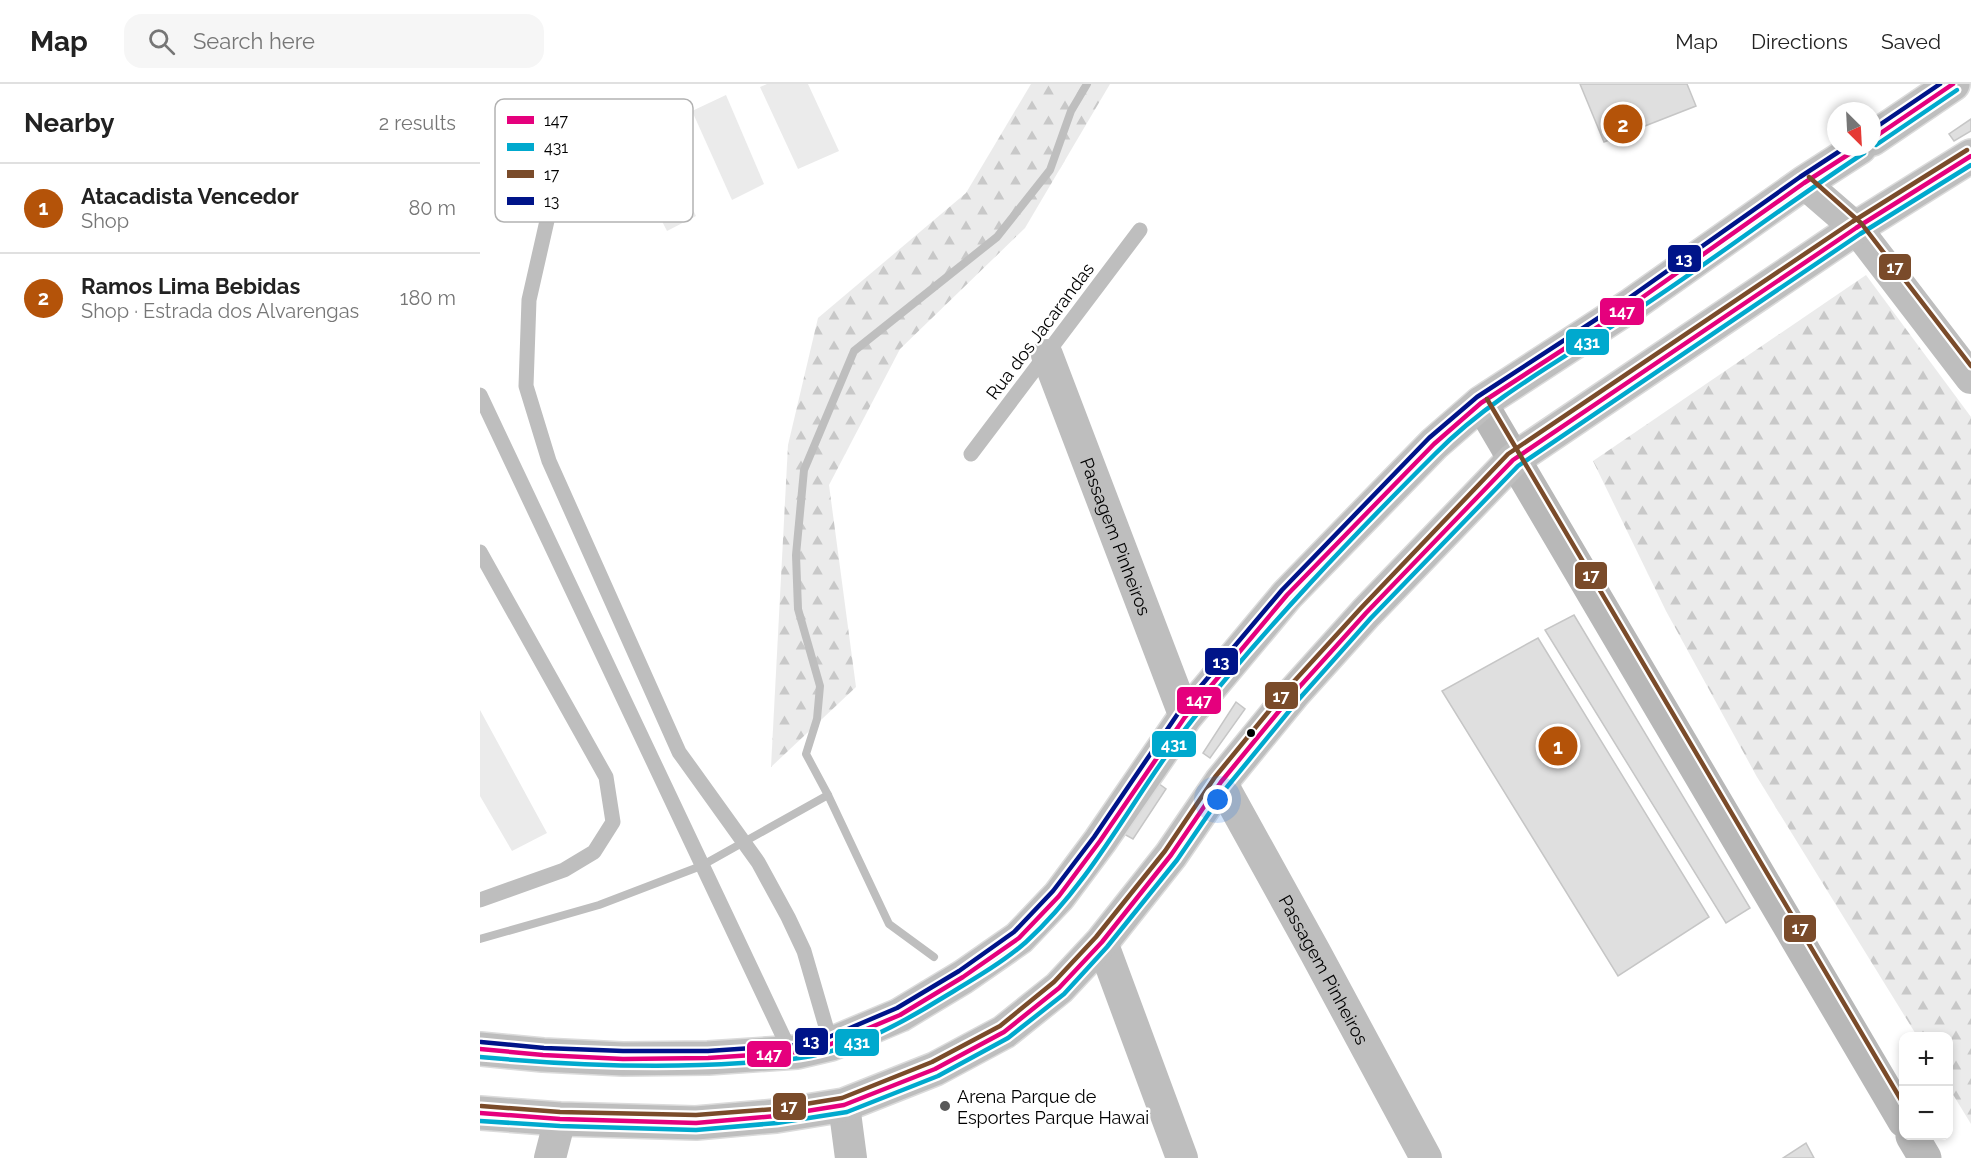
<!DOCTYPE html>
<meta charset="utf-8">
<style>
body{margin:0;font-family:Raleway,sans-serif;background:#f6f6f6;color:#222}
.controls{position:absolute;right:18px;bottom:18px;display:grid;overflow:hidden;border-radius:12px;box-shadow:0 3px 9px #0003}
.controls button{width:54px;height:54px;display:grid;place-items:center;padding:0;border:0;border-bottom:2px solid #e0e0e0;background:#fff;color:#222;font:30px sans-serif}
.compass{position:absolute;left:1347px;top:18px;width:54px;height:54px;border-radius:50%;background:#fff;box-shadow:0 3px 9px #0003;rotate:156deg}
.you{position:absolute;left:738px;top:716px;width:21px;height:21px;margin:-15px;border:4px solid #fff;border-radius:50%;background:#1a73e8;box-shadow:0 0 0 9px #1a73e833}
.badge{display:grid;place-items:center;width:39px;height:39px;border-radius:50%;background:#b45309;color:#fff;font-size:20px;font-weight:700}
.pin{position:absolute;translate:-50% -50%;border:3px solid #fff;box-shadow:0 2px 6px #0006}
.list{margin:0;padding:0;list-style:none}
h2{display:flex;justify-content:space-between;align-items:center;height:78px;margin:0;padding:0 24px;font-size:26px}
h2 small{font-size:20px;font-weight:400;color:#767676}
.list li{display:grid;grid-template-columns:39px 1fr auto;gap:18px;align-items:center;box-sizing:border-box;height:90px;padding:0 24px;border-top:2px solid #e0e0e0}
.list b{display:block;font-size:22px;white-space:nowrap}
.list p{margin:0;font-size:20px;white-space:nowrap;color:#767676}
.list em{font-size:20px;font-style:normal;color:#767676}
.icon{flex:none;width:33px;height:33px;fill:none;stroke:currentColor;stroke-width:2;stroke-linecap:round;stroke-linejoin:round}
.map{position:relative;flex:none;width:1491px;height:1074px;overflow:hidden}
header{display:flex;align-items:center;gap:36px;box-sizing:border-box;height:84px;padding:0 30px;background:#fff;border-bottom:2px solid #e0e0e0}
header strong{font-size:28px}
nav{display:flex;gap:33px;margin-inline-start:auto;font-size:21px}
.search{width:420px;height:54px;background:#f6f6f6;display:flex;align-items:center;gap:15px;box-sizing:border-box;padding:0 21px;border-radius:18px;color:#767676;font-size:22px}
main{display:flex}
aside{flex:1;background:#fff}
.map>svg:first-child{display:block}
.forest{fill:url(#forest-firs)}
.park{fill:#ebebeb}
.lines{fill:none;stroke-linecap:round;stroke-linejoin:round}
.stream{stroke:#bebebe;stroke-width:8}
.building{fill:#dfdfdf;stroke:#c6c6c6;stroke-width:1.5}
.primary-casing{stroke:#dbdbdb;stroke-width:36}
.lane{stroke:#bebebe;stroke-width:15}
.street{stroke:#bebebe;stroke-width:32}
.secondary{stroke:#b8b8b8;stroke-width:33}
.primary{stroke:#bebebe;stroke-width:33}
.bus-1-casing{stroke:#fff;stroke-width:9}
.bus-2-casing{stroke:#fff;stroke-width:9}
.bus-3-casing{stroke:#fff;stroke-width:9}
.bus-4-casing{stroke:#fff;stroke-width:9}
.bus-1{stroke:#e5007d;stroke-width:4.5}
.bus-2{stroke:#00a9ce;stroke-width:4.5}
.bus-3{stroke:#7a4b2a;stroke-width:4.5}
.bus-4{stroke:#001489;stroke-width:4.5}
.bus-dot{fill:#000;stroke:#fff;stroke-width:2}
.poi-dot{fill:#595959;stroke:#fff;stroke-width:2}
.labels{text-anchor:middle;dominant-baseline:central;stroke-width:5;stroke-linejoin:round;paint-order:stroke}
.street-label{font-size:18px;fill:#000;stroke:#fff}
.poi-label{font-size:18px;fill:#000;stroke:#fff;text-anchor:start}
.key{fill:#fff;stroke:#b2b2b2;stroke-width:1.5}
.key-label{font-size:16px;fill:#000}
.line-badge{stroke:#fff;stroke-width:2}
.badge-label{font-size:16px;text-anchor:middle;font-weight:bold;fill:#fff}
</style>
<header>
<strong>Map</strong>
<div class="search"><svg class="icon" aria-label="search" viewBox="0 0 24 24"><circle cx="10" cy="10" r="6"/><path d="M15 15l6 6"/></svg>Search here</div>
<nav><a>Map</a><a>Directions</a><a>Saved</a></nav>
</header>
<main>
<aside>
<h2>Nearby<small>2 results</small></h2>
<ul class="list">
<li><span class="badge">1</span><div><b>Atacadista Vencedor</b><p>Shop</p></div><em>80 m</em></li>
<li><span class="badge">2</span><div><b>Ramos Lima Bebidas</b><p>Shop · Estrada dos Alvarengas</p></div><em>180 m</em></li>
</ul>
</aside>
<div class="map">
<svg width="1491" height="1074" viewBox="0 0 1491 1074">
<defs>
<pattern id="forest-firs" width="22" height="20" patternUnits="userSpaceOnUse" patternTransform="scale(1.5)"><rect width="22" height="20" fill="#ebebeb"/><path d="M5 1l3.5 6h-7zM16 11l3.5 6h-7z" fill="#c8c8c8"/></pattern>
</defs>
<rect width="100%" height="100%" fill="#fff"/>
<g class="forest">
<path d="M551,0H630L545,144L420,265L349,401L376,603L291,683L308,361L338,234L486,109Z"/>
<path d="M1386,191L1491,333V1040L1469,1004L1468,952H1437L1277,693L1186,527L1113,377Z"/>
</g>
<g class="park">
<path d="M287,0H328L359,67L318,85L280,3Z"/>
<path d="M246,11L284,100L252,116L212,27Z"/>
<path d="M174,48L216,132L187,147L144,63Z"/>
<path d="M0,626L67,749L32,767L0,712Z"/>
</g>
<g class="lines">
<g class="stream">
<path d="M0,855L119,821L221,782L348,711"/>
<path d="M454,873L409,840L348,711L326,670L337,635L340,602L318,525L316,471L324,386L374,267L517,153L570,86L591,27L607,0"/>
</g>
</g>
<g class="building">
<path d="M1100,0H1207L1216,22L1124,58Z"/>
<path d="M1491,35V47L1474,57L1469,50Z"/>
<path d="M1094,531L1270,824L1246,839L1065,546Z"/>
<path d="M1058,554L1229,833L1138,892L962,607Z"/>
<path d="M756,618L765,625L730,674L723,669Z"/>
<path d="M678,699L686,705L653,755L644,750Z"/>
<path d="M1326,1059L1334,1074H1303Z"/>
</g>
<g class="lines">
<defs>
<g id="primary">
<path d="M1392,55L1473,0"/>
<path d="M0,965L63,971L143,975L228,974L317,968L351,960L420,931L483,893L539,854L579,812L620,757L705,633L807,511L954,360L1001,319L1153,220L1324,99L1380,63"/>
<path d="M0,1029L80,1035L216,1039L296,1032L364,1021L455,985L524,948L579,904L622,858L691,771L741,698L813,610L886,529L1033,376L1376,144L1491,72"/>
</g>
</defs>
<use href="#primary" class="primary-casing"/>
<g class="lane">
<path d="M81,75L49,216L46,302L69,377L199,668L278,778L308,833L324,867L351,960"/>
<path d="M0,311L311,969"/>
<path d="M491,370L660,146"/>
<path d="M0,468L126,693L133,738L114,768L84,786L0,816"/>
</g>
<g class="street">
<path d="M1324,99L1376,144L1491,294"/>
<path id="s1" d="M567,271L705,633"/>
<path id="s2" d="M741,698L835,868L946,1074"/>
<path d="M622,858L702,1074"/>
<path d="M364,1021L371,1074"/>
<path d="M70,1074L80,1035"/>
</g>
<g class="secondary">
<path d="M1001,319L1424,1037"/>
<path d="M1432,1052L1445,1074"/>
</g>
<use href="#primary" class="primary"/>
<defs>
<g id="bus-1">
<path d="M1392,55L1473,0"/>
<path d="M0,965L63,971L143,975L228,974L317,968L351,960L420,931L483,893L539,854L579,812L620,757L705,633L807,511L954,360L1001,319L1153,220L1324,99L1380,63"/>
<path d="M0,1029L80,1035L216,1039L296,1032L364,1021L455,985L524,948L579,904L622,858L691,771L741,698L813,610L886,529L1033,376L1376,144L1491,72"/>
</g>
<g id="bus-2">
<path d="M1396,61L1477,6"/>
<path d="M0,973C87,981 174,985 262,979C291,977 320,976 348,968C387,958 425,937 459,916C487,899 521,880 546,858C615,795 656,707 713,635C788,541 870,455 955,370C1012,312 1087,273 1154,228C1232,177 1306,120 1384,69"/>
<path d="M0,1037L80,1042L216,1046L297,1039L367,1028L458,992L528,954L584,910L627,863L697,776L747,703L819,615L891,534L1038,382L1380,150L1491,81"/>
</g>
<g id="bus-3">
<path d="M1329,93L1381,139L1491,282"/>
<path d="M1007,315L1424,1021"/>
<path d="M1,1022L80,1028L216,1031L295,1025L362,1014L452,978L520,942L574,898L616,853L685,767L735,693L807,605L881,524L1028,370L1372,138L1487,66"/>
</g>
<g id="bus-4">
<path d="M1392,46L1460,0"/>
<path d="M1,958L64,964L143,967H228L316,961L349,953L417,924L479,887L534,848L573,807L614,753L699,628L802,506L949,354L997,313L1149,214L1320,93L1366,63"/>
</g>
</defs>
<use href="#bus-1" class="bus-1-casing"/>
<use href="#bus-2" class="bus-2-casing"/>
<use href="#bus-3" class="bus-3-casing"/>
<use href="#bus-4" class="bus-4-casing"/>
<use href="#bus-1" class="bus-1"/>
<use href="#bus-2" class="bus-2"/>
<use href="#bus-3" class="bus-3"/>
<use href="#bus-4" class="bus-4"/>
</g>
<circle class="bus-dot" cx="771" cy="649" r="5"/>
<circle class="poi-dot" cx="465" cy="1022" r="6"/>
<g class="labels">
<g class="street-label">
<text transform="translate(560 247) rotate(-53)">Rua dos Jacarandas</text>
<text stroke="none"><textPath href="#s1" startOffset="194">Passagem Pinheiros</textPath></text>
<text stroke="none"><textPath href="#s2" startOffset="214">Passagem Pinheiros</textPath></text>
</g>
<g class="poi-label">
<text x="477" y="1012">Arena Parque de<tspan x="477" dy="21">Esportes Parque Hawai</tspan></text>
</g>
</g>
<rect x="15" y="15" width="198" height="123" rx="9" class="key"/>
<rect x="27" y="32" width="27" height="8" fill="#e5007d"/>
<rect x="27" y="59" width="27" height="8" fill="#00a9ce"/>
<rect x="27" y="86" width="27" height="8" fill="#7a4b2a"/>
<rect x="27" y="113" width="27" height="8" fill="#001489"/>
<g class="key-label">
<text x="64" y="42">147</text>
<text x="64" y="69">431</text>
<text x="64" y="96">17</text>
<text x="64" y="123">13</text>
</g>
<g class="line-badge">
<rect x="1187" y="160" width="35" height="29" rx="6" fill="#001489"/>
<rect x="1398" y="169" width="34" height="28" rx="6" fill="#7a4b2a"/>
<rect x="1119" y="213" width="46" height="29" rx="6" fill="#e5007d"/>
<rect x="1085" y="244" width="45" height="28" rx="6" fill="#00a9ce"/>
<rect x="1094" y="477" width="34" height="29" rx="6" fill="#7a4b2a"/>
<rect x="724" y="563" width="35" height="29" rx="6" fill="#001489"/>
<rect x="784" y="597" width="35" height="29" rx="6" fill="#7a4b2a"/>
<rect x="696" y="602" width="46" height="29" rx="6" fill="#e5007d"/>
<rect x="671" y="646" width="46" height="28" rx="6" fill="#00a9ce"/>
<rect x="1303" y="830" width="34" height="29" rx="6" fill="#7a4b2a"/>
<rect x="314" y="943" width="35" height="29" rx="6" fill="#001489"/>
<rect x="354" y="944" width="46" height="29" rx="6" fill="#00a9ce"/>
<rect x="266" y="956" width="46" height="28" rx="6" fill="#e5007d"/>
<rect x="292" y="1008" width="35" height="29" rx="6" fill="#7a4b2a"/>
</g>
<g class="badge-label">
<text x="1204" y="181">13</text>
<text x="1415" y="189">17</text>
<text x="1142" y="233">147</text>
<text x="1107" y="264">431</text>
<text x="1111" y="497">17</text>
<text x="741" y="584">13</text>
<text x="801" y="618">17</text>
<text x="719" y="622">147</text>
<text x="694" y="666">431</text>
<text x="1320" y="850">17</text>
<text x="331" y="963">13</text>
<text x="377" y="964">431</text>
<text x="289" y="976">147</text>
<text x="309" y="1028">17</text>
</g>
</svg>
<div class="controls">
<button>+</button>
<button>−</button>
</div>
<svg class="compass" viewBox="-18 -18 36 36"><path d="M0-13l5 13h-10z" fill="#e53935"/><path d="M0 13l5-13h-10z" fill="#767676"/></svg>
<div class="you"></div>
<div class="pin badge" style="left:1078px;top:662px">1</div>
<div class="pin badge" style="left:1143px;top:40px">2</div>
</div>
</main>
